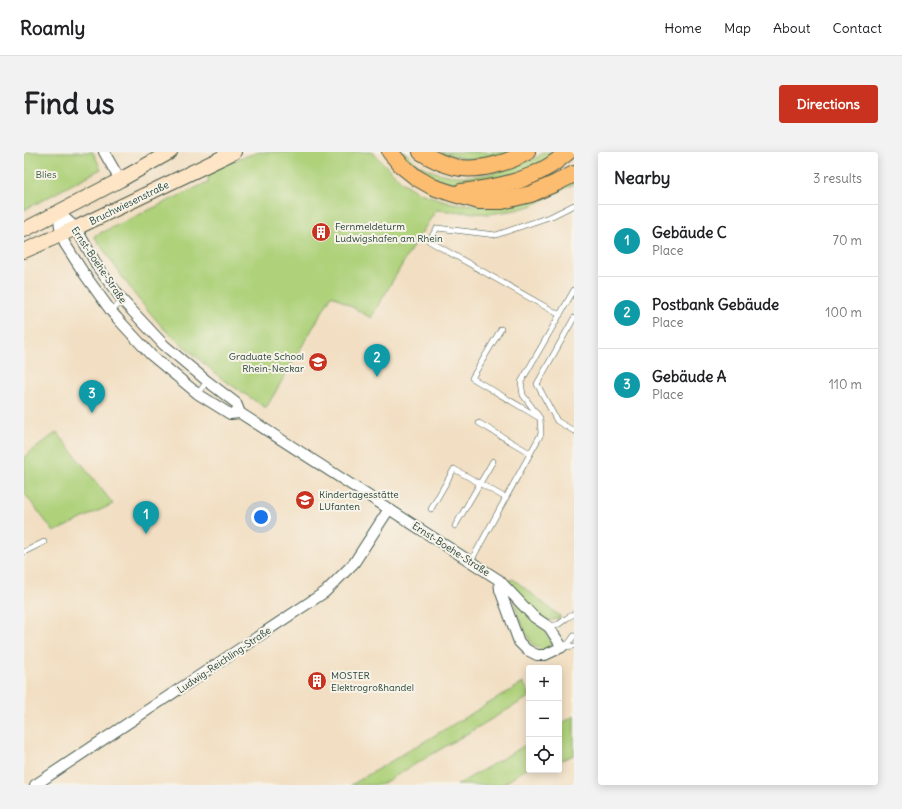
<!DOCTYPE html>
<meta charset="utf-8">
<style>
body{margin:0;font-family:Delius,sans-serif;background:#f2f2f2;color:#202124}
.controls{position:absolute;right:12px;bottom:12px;display:grid;overflow:hidden;border-radius:4px;box-shadow:0 2px 10px #0003}
.controls button{width:36px;height:36px;display:grid;place-items:center;padding:0;border:0;border-bottom:1px solid #e0e0e0;background:#fff;color:#202124;font:20px sans-serif}
.you{position:absolute;left:237px;top:365px;width:14px;height:14px;margin:-10px;border:3px solid #fff;border-radius:50%;background:#1a73e8;box-shadow:0 0 0 6px #1a73e833}
.badge{display:grid;place-items:center;width:26px;height:26px;border-radius:50%;background:#c8321e;color:#fff;font-size:13px;font-weight:700}
.pin{position:absolute;translate:-50% -33px;filter:drop-shadow(0 1px 2px #0008)}
.pin::after{content:'';position:absolute;top:21px;width:14px;height:12px;background:inherit;clip-path:polygon(0 0,100% 0,50% 100%)}
.list{margin:0;padding:0;list-style:none}
h2{display:flex;justify-content:space-between;align-items:center;height:52px;margin:0;padding:0 16px;font-size:17px}
h2 small{font-size:13px;font-weight:400;color:#757577}
.list li{display:grid;grid-template-columns:26px 1fr auto;gap:12px;align-items:center;box-sizing:border-box;height:72px;padding:0 16px;border-top:1px solid #e0e0e0}
.list b{display:block;font-size:15px;white-space:nowrap}
.list p{margin:0;font-size:13px;white-space:nowrap;color:#757577}
.list em{font-size:13px;font-style:normal;color:#757577}
.icon{flex:none;width:22px;height:22px;fill:none;stroke:currentColor;stroke-width:2;stroke-linecap:round;stroke-linejoin:round}
.map{position:relative;flex:none;width:550px;height:633px;overflow:hidden;border-radius:4px}
header{display:flex;align-items:center;gap:24px;box-sizing:border-box;height:56px;padding:0 20px;background:#fff;border-bottom:1px solid #e0e0e0}
header strong{font-size:19px}
nav{display:flex;gap:22px;margin-inline-start:auto;font-size:14px}
.intro{display:flex;align-items:center;justify-content:space-between;box-sizing:border-box;height:96px;padding:0 24px}
h1{margin:0;font-size:28px}
.button{padding:10px 18px;border-radius:4px;background:#c8321e;color:#fff;font-size:14px;font-weight:700}
main{display:flex;gap:24px;padding:0 24px}
aside{flex:1;background:#fff;border-radius:4px;box-shadow:0 2px 10px #0003}
.map>svg:first-child{display:block}
.green{fill:#aed17a;stroke:#668757}
.lines{fill:none;stroke-linecap:round;stroke-linejoin:round}
.service-casing{stroke:#3f5549;stroke-width:6}
.minor-casing{stroke:#3f5549;stroke-width:12}
.secondary-casing{stroke:#3f5549;stroke-width:16}
.trunk-casing{stroke:#3f5549;stroke-width:18}
.service{stroke:#fff;stroke-width:5}
.minor{stroke:#fff;stroke-width:10}
.secondary{stroke:#fee5c5;stroke-width:14}
.trunk{stroke:#fcbd6f;stroke-width:16}
.labels{text-anchor:middle;dominant-baseline:central;stroke-width:4;stroke-linejoin:round;paint-order:stroke}
.park-label{font-size:10px;fill:#3c5b42;stroke:#f7f3e8}
.street-label{font-size:10px;fill:#1f3d34;stroke:#f7f3e8}
.poi-label{font-size:10px;fill:#1f3d34;stroke:#f7f3e8;text-anchor:start}
</style>
<header>
<strong>Roamly</strong>
<nav><a>Home</a><a>Map</a><a>About</a><a>Contact</a></nav>
</header>
<div class="intro"><h1>Find us</h1><a class="button">Directions</a></div>
<main>
<div class="map">
<svg width="550" height="633" viewBox="0 0 550 633">
<rect width="100%" height="100%" fill="#f7f3e8"/>
<filter id="ink" filterUnits="userSpaceOnUse"><feTurbulence type="fractalNoise" baseFrequency=".025" numOctaves="2"/><feDisplacementMap in="SourceGraphic" scale="8" xChannelSelector="R" yChannelSelector="G"/><feConvolveMatrix kernelMatrix="1 2 1 2 8 2 1 2 1" color-interpolation-filters="sRGB"/></filter>
<filter id="wash" filterUnits="userSpaceOnUse"><feTurbulence type="fractalNoise" baseFrequency=".012" numOctaves="4" result="noise"/><feDisplacementMap in="SourceGraphic" scale="16" xChannelSelector="R" yChannelSelector="G"/><feGaussianBlur stdDeviation="0.9" result="paint"/><feColorMatrix in="noise" values="0 0 0 0 0 0 0 0 0 0 0 0 0 0 0 0 0 1.4 0 .05"/><feComposite in="paint" operator="in"/></filter>
<g filter="url(#wash)">
<rect width="100%" height="100%" fill="#f2dfc3"/>
<g class="green">
<path d="M0,0H69L77,17L0,58Z"/>
<path d="M235,0H348L379,31L393,40L428,51L461,54L550,28V32L507,54L492,58L465,62L412,58L386,99L347,166L308,143L242,256L198,227L139,176L111,143L70,84L184,30V19L208,9Z"/>
<path d="M374,0H381C385,5 391,11 397,14C418,26 450,27 472,20C487,16 501,9 516,4L519,0H533L506,17L462,31H440L421,30L403,24L394,19Z"/>
<path d="M417,0H492L463,8L442,7L420,2Z"/>
<path d="M33,280L89,352L30,380L0,341V305Z"/>
<path d="M489,427L537,465C533,467 526,470 522,468C512,464 492,437 484,429Z"/>
<path d="M490,448L518,475L528,489L525,495L519,499L508,492L495,467Z"/>
<path d="M499,531L505,540V545L356,633H327Z"/>
<path d="M550,564V603L535,609V573Z"/>
<path d="M505,591V615L478,633H433Z"/>
</g>
</g>
<g filter="url(#ink)">
<g class="lines">
<defs>
<g id="service">
<path d="M87,159L99,149"/>
<path d="M536,163L405,89L413,76L472,83L528,64L550,53"/>
<path d="M550,166L513,232L533,269L550,279"/>
<path d="M477,177L448,226L514,265"/>
<path d="M174,242L183,229"/>
<path d="M455,271L506,301"/>
<path d="M407,357L430,317L482,346"/>
<path d="M431,374L469,309"/>
<path d="M0,400L20,390"/>
<path d="M447,409L517,282L516,266L499,243L497,230L550,138"/>
<path d="M525,475L535,472L543,466L550,462"/>
<path d="M538,495L545,491L550,484"/>
<path d="M539,495L550,494"/>
</g>
<g id="minor">
<path d="M80,0L96,28"/>
<path d="M34,60L52,76L75,117L99,149L140,193L183,229L212,251L216,261L475,428L510,465L525,475L538,495L521,503H513L503,498L495,490L476,438L475,428"/>
<path d="M34,60L37,83L41,92L61,123L87,159L93,166L127,203L174,242L206,262L216,261"/>
<path d="M11,633L301,440L330,411L365,357"/>
</g>
<g id="secondary">
<path d="M0,78L96,28L146,0"/>
<path d="M0,99L52,76L210,0"/>
</g>
<g id="trunk">
<path d="M366,0L378,14L393,26L409,35L427,41L455,49H478L507,42L532,31L550,22"/>
<path d="M397,0C408,7 418,12 431,15C453,20 484,11 503,0"/>
<path d="M437,40C469,36 499,31 527,13C533,9 539,4 544,0"/>
</g>
</defs>
<use href="#service" class="service-casing"/>
<use href="#minor" class="minor-casing"/>
<use href="#secondary" class="secondary-casing"/>
<use href="#trunk" class="trunk-casing"/>
<use href="#service" class="service"/>
<use href="#minor" class="minor"/>
<use href="#secondary" class="secondary"/>
<use href="#trunk" class="trunk"/>
</g>
</g>
<defs>
<symbol id="building-disc" viewBox="-11 -11 22 22"><circle r="9.5" fill="#c8321e" stroke="#f7f3e8"/><path d="M-4-6H4V6H1V3H-1V6H-4ZM-2.5-4.3h1.7v1.8h-1.7ZM.8-4.3h1.7v1.8H.8ZM-2.5-1h1.7V.8h-1.7ZM.8-1h1.7V.8H.8Z" fill="#fff"/></symbol>
<symbol id="university-disc" viewBox="-11 -11 22 22"><circle r="9.5" fill="#c8321e" stroke="#f7f3e8"/><path d="M0-5L7-2L0 1L-7-2ZM-4 1L0 2.5L4 1V4Q0 6-4 4Z" fill="#fff"/></symbol>
<symbol id="school-disc" viewBox="-11 -11 22 22"><circle r="9.5" fill="#c8321e" stroke="#f7f3e8"/><path d="M0-5L7-2L0 1L-7-2ZM-4 1L0 2.5L4 1V4Q0 6-4 4Z" fill="#fff"/></symbol>
</defs>
<g fill-rule="evenodd">
<use href="#building-disc" x="286" y="69" width="22" height="22"/>
<use href="#university-disc" x="283" y="199" width="22" height="22"/>
<use href="#school-disc" x="270" y="337" width="22" height="22"/>
<use href="#building-disc" x="282" y="518" width="22" height="22"/>
</g>
<g class="labels">
<g class="park-label">
<text x="22" y="22">Blies</text>
</g>
<g class="street-label">
<text transform="translate(105 51) rotate(-26)">Bruchwiesenstraße</text>
<text transform="translate(75 113) rotate(56)">Ernst-Boehe-Straße</text>
<text transform="translate(427 397) rotate(33)">Ernst-Boehe-Straße</text>
<text transform="translate(200 508) rotate(-34)">Ludwig-Reichling-Straße</text>
</g>
<g class="poi-label">
<text x="311" y="74">Fernmeldeturm<tspan x="311" dy="12">Ludwigshafen am Rhein</tspan></text>
<text x="280" y="204" text-anchor="end">Graduate School<tspan x="280" dy="12">Rhein-Neckar</tspan></text>
<text x="295" y="342">Kindertagesstätte<tspan x="295" dy="12">LUfanten</tspan></text>
<text x="307" y="523">MOSTER<tspan x="307" dy="12">Elektrogroßhandel</tspan></text>
</g>
</g>
</svg>
<div class="controls">
<button>+</button>
<button>−</button>
<button><svg class="icon" aria-label="locate" viewBox="0 0 24 24"><circle cx="12" cy="12" r="6"/><path d="M12 2v4M12 18v4M2 12h4M18 12h4"/></svg></button>
</div>
<div class="you"></div>
<div class="pin badge" style="left:122px;top:382px;background:#0f9aa8">1</div>
<div class="pin badge" style="left:353px;top:225px;background:#0f9aa8">2</div>
<div class="pin badge" style="left:68px;top:261px;background:#0f9aa8">3</div>
</div>
<aside>
<h2>Nearby<small>3 results</small></h2>
<ul class="list">
<li><span class="badge" style="background:#0f9aa8">1</span><div><b>Gebäude C</b><p>Place</p></div><em>70 m</em></li>
<li><span class="badge" style="background:#0f9aa8">2</span><div><b>Postbank Gebäude</b><p>Place</p></div><em>100 m</em></li>
<li><span class="badge" style="background:#0f9aa8">3</span><div><b>Gebäude A</b><p>Place</p></div><em>110 m</em></li>
</ul>
</aside>
</main>
